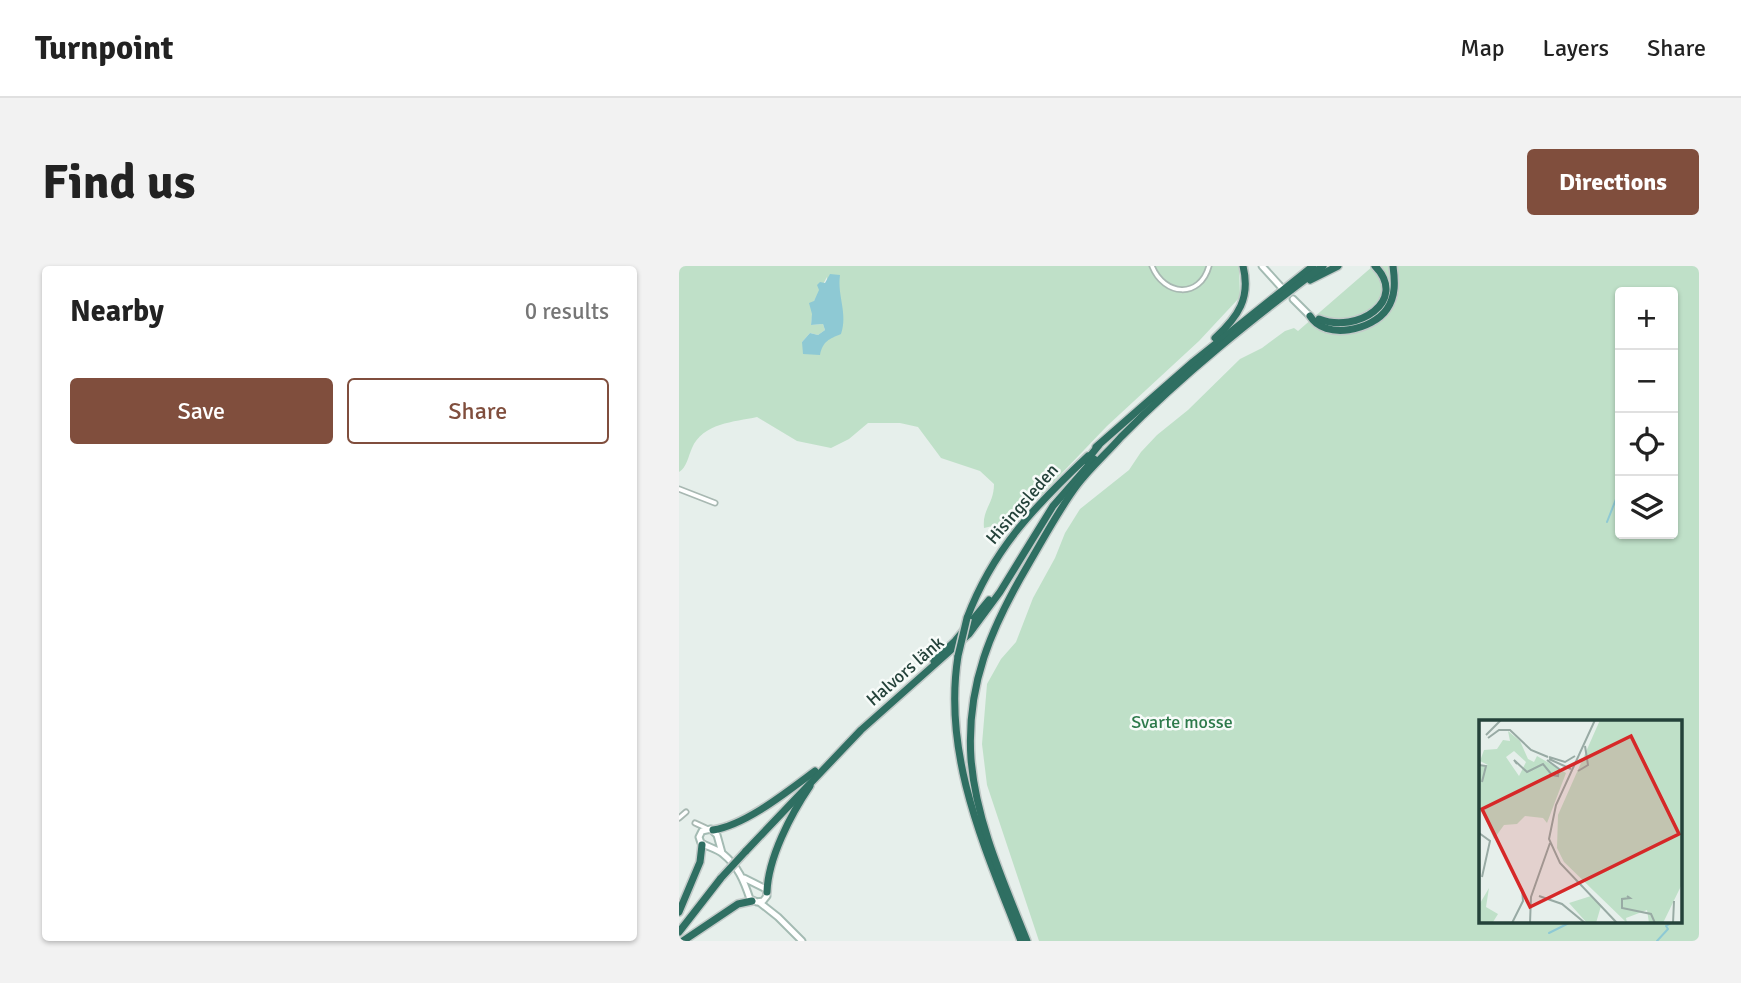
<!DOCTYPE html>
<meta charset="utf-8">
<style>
body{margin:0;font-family:Signika,sans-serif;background:#f2f2f2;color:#222}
.controls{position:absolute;right:21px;top:21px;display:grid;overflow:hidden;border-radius:7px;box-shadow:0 2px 5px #0004}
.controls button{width:63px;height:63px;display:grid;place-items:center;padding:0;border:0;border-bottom:2px solid #e0e0e0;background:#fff;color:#222;font:35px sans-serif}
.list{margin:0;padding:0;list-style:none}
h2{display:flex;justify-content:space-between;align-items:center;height:91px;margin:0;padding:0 28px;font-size:30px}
h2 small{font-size:23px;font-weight:400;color:#767676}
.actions{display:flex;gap:14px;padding:21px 28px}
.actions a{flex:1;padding:16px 0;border:2px solid #804e3d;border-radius:7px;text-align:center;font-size:24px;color:#804e3d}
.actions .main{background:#804e3d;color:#fff}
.icon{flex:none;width:38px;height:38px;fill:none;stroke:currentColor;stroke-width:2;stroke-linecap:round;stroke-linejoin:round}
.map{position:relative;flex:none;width:1020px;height:675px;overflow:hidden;border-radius:7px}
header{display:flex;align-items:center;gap:42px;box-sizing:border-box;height:98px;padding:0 35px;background:#fff;border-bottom:2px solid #e0e0e0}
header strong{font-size:33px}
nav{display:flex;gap:38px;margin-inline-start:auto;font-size:24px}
.intro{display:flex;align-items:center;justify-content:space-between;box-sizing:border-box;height:168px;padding:0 42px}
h1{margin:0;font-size:49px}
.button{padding:18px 32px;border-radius:7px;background:#804e3d;color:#fff;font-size:24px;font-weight:700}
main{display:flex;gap:42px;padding:0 42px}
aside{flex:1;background:#fff;border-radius:7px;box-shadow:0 2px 5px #0004}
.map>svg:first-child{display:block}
.green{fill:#bfe0c8;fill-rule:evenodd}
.water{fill:#8ec9d4}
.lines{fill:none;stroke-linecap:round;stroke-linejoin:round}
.stream{stroke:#8ec9d4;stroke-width:2}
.street-casing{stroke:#a8b8b2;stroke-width:7}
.secondary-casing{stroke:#a4bbb3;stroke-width:9}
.highway-casing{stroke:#c2cac8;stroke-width:10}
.street{stroke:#fff;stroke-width:3.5}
.secondary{stroke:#fff;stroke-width:5}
.highway{stroke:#2f6f62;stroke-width:7}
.highway-bridge-casing{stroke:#c2cac8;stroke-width:10;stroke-linecap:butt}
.highway-bridge{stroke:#2f6f62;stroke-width:7}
.labels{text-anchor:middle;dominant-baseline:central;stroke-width:5;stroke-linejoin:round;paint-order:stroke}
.street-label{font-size:18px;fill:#24423a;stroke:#f7fbf9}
.park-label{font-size:18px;fill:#2d7a4b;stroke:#f7fbf9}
.inset-road{fill:none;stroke:#98aaa4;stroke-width:2}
.view{fill:#d62828;fill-opacity:0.15;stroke:#d62828;stroke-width:3.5}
.inset-edge{fill:none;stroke:#24423a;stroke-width:3.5}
</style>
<header>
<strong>Turnpoint</strong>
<nav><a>Map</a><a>Layers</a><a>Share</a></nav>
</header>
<div class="intro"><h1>Find us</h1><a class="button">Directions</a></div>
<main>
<aside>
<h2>Nearby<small>0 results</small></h2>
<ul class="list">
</ul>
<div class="actions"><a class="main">Save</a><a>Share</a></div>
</aside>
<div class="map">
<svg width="1020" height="675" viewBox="0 0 1020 675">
<rect width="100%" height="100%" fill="#e6efeb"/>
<g class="green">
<path d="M0,0H560L561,31L520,75L428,160L361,230L322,258L305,262C303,243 315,238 315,218L301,205L262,192L239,161L221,157H189L170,173L152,182L118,175L78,151C55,156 24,157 13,182C9,191 8,201 0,206ZM148,11L149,73L143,80L123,76L131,67L139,69L146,64L144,58L132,59L135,35Z"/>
<path d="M694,0H1020V675H360L308,519L303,478L308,418L322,393L337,376L354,332L376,292L386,267L401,243L450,204L462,186L478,169L509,144L561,93L583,82L606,65L615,62L619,65ZM941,26H994V268H941ZM801,456H1001V656H801Z"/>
</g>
<path class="water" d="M151,8L161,9C158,30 169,47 162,68C150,73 144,75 141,89L124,88L123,76L131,67L139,69L146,64L144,58L132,59L133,48L130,37L135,35L140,24L138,19L141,16L146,17Z"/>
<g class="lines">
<g class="stream">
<path d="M928,256L937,233"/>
<path d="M870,667L892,656"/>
<path d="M978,675L989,663L987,660L994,656"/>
</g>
<defs>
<g id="street">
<path d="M473,0C485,30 521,33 530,0"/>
<path d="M0,223L36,237"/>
<path d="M0,552L7,546"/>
<path d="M16,557L29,563"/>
</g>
<g id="secondary">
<path d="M583,0L602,21"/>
<path d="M614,33L631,50"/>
<path d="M43,587L38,569L32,563L23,565L20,571L22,577C29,581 38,583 44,588C59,600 65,615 71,633L78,636L84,635L88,630L87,623L65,612"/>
<path d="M80,636L99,651L123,675"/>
</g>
<g id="highway">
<path d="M631,14L659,0"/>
<path d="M631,50C646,75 694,64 708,43C717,30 716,15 714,0"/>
<path d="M640,53C678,68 730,35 696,0"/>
<path d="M536,72C559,51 572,32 564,0"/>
<path d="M417,181L514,96L634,0"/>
<path d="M407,195L420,179"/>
<path d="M288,352C314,283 356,240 409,190"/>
<path d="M279,390C263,491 307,584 342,675"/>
<path d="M255,395L276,375L310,334"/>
<path d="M34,564C67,559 109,525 136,505"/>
<path d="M66,586L182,464L290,368L321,326L374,240L415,193"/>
<path d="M88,626C89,592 112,548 131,520"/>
<path d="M0,646L21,596L23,579"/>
<path d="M0,666L42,612"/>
<path d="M4,675L59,638L73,635"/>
<path d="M348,675C325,617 297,556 292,493C287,419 312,362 349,299C365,272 380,243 399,218C412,201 428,187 442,171C504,108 573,53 644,0"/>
</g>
</defs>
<use href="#street" class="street-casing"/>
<use href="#secondary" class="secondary-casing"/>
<use href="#highway" class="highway-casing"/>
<use href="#street" class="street"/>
<use href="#secondary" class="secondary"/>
<use href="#highway" class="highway"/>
<defs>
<g id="highway-bridge">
<path d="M279,390L288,352"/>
<path d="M42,612L66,586"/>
</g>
</defs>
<use href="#highway-bridge" class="highway-bridge-casing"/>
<use href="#highway-bridge" class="highway-bridge"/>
</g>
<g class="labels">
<g class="street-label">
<text transform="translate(343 238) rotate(-49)">Hisingsleden</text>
<text transform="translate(226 405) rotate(-41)">Halvors länk</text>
</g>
<g class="park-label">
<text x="503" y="456">Svarte mosse</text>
</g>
</g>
<g transform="translate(800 454)">
<rect width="203" height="203" fill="#e6efeb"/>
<path d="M121,0H203V164L184,203H170L168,190L147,198L148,203L85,142L78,128L79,95ZM29,11L41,21L49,39L55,42L58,36L87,53L68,103L64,98L46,96L38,104L25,105L15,119L0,85V46L9,45L1,41L5,30L18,29L24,20L31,21ZM35,31L47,42L40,56L27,37ZM10,168L7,187L19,194L14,202L0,203V185ZM112,176L122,186L117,203H108L90,183Z" fill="#bfe0c8" fill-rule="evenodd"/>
<path class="inset-road" d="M116,0L77,85L70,119L81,143L138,203M7,15L22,0M9,18L20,10H31L52,30L69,37M70,37L86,42L96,36M70,39L92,49M38,44L35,40L48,52L64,44L73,55L79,56L80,49L68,40M0,45L7,46L3,62M99,51L109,45L106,26M0,113L11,121L3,157M60,176L83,184L106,203M148,176L151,178L143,179V188L172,194L176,203M33,203L44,181L43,168M51,203L52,177L71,123M194,203L195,181"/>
<path class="view" d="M152,16L200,114L51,187L3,89Z"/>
<rect width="203" height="203" class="inset-edge"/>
</g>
</svg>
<div class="controls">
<button>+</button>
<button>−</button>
<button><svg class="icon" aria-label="locate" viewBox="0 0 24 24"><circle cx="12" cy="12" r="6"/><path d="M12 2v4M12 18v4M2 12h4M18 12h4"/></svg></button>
<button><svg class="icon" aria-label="layers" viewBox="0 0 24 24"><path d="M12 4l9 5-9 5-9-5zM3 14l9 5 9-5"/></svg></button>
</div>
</div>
</main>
